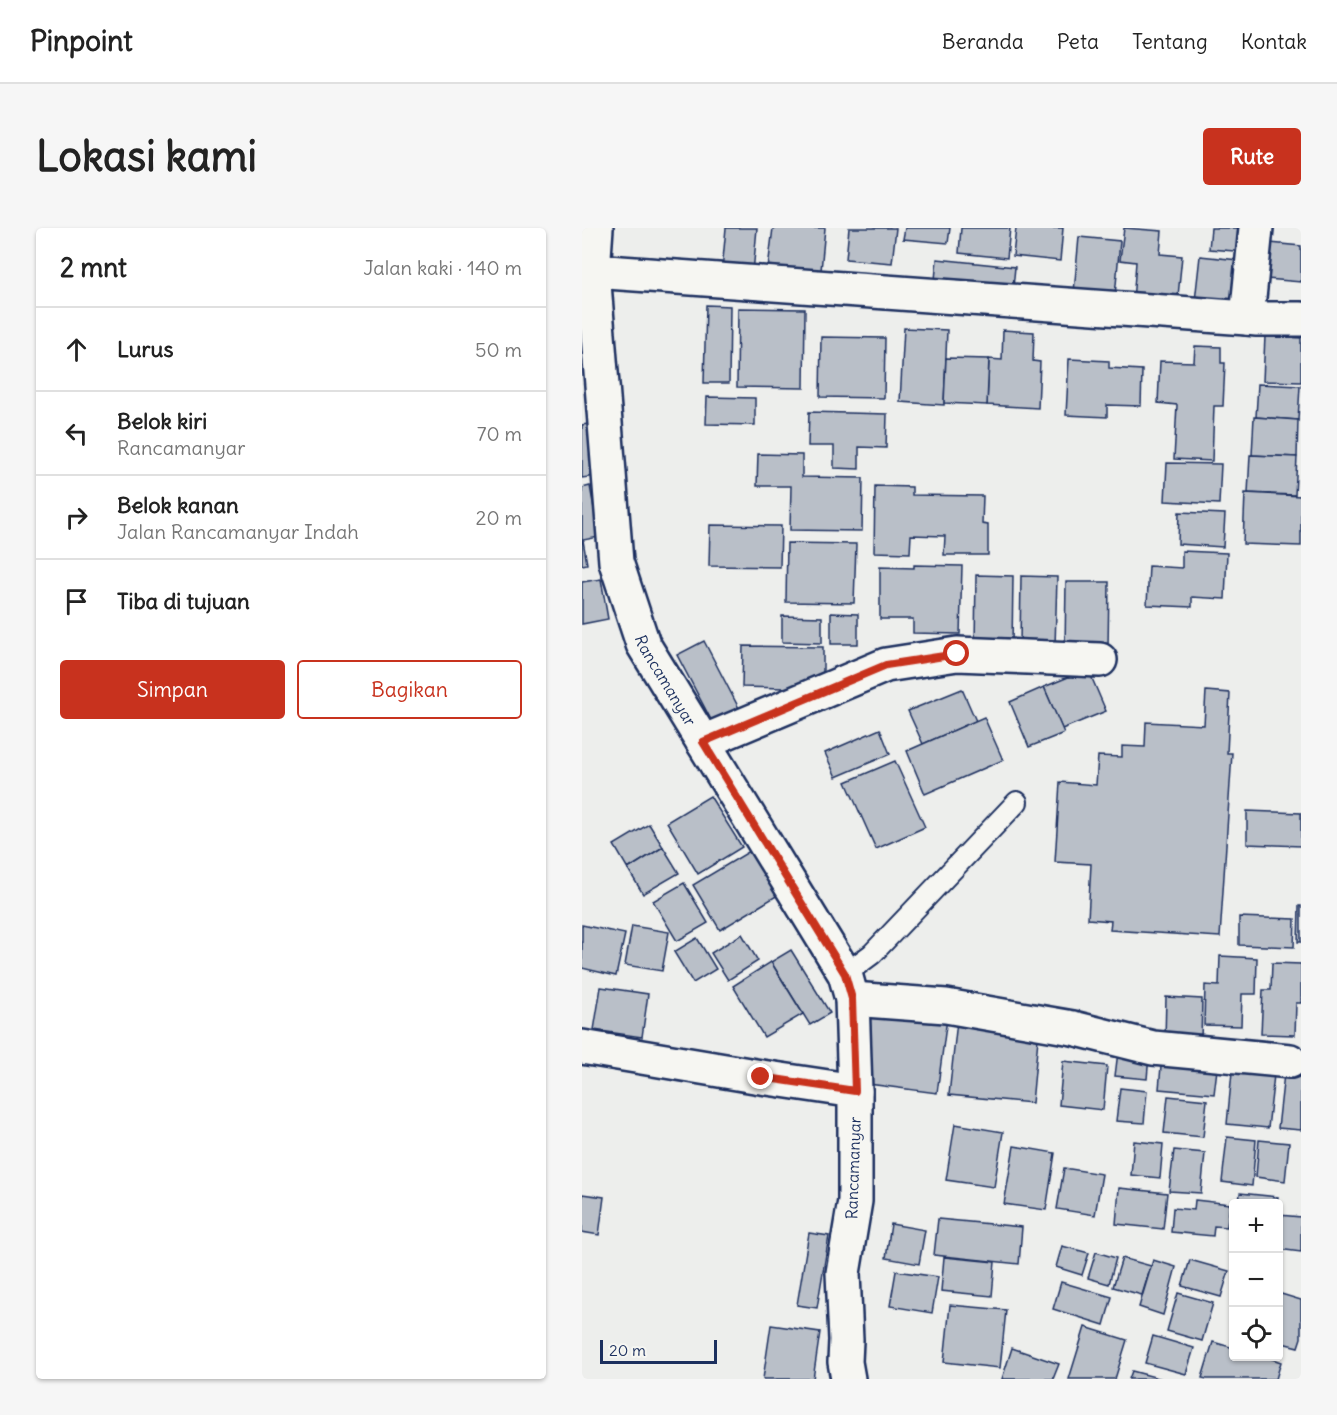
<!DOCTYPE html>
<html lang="id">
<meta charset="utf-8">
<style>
body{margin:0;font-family:Delius,sans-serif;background:#f6f6f6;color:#222}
.controls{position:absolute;right:18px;bottom:18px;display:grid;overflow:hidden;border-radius:6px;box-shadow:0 2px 4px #0004}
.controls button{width:54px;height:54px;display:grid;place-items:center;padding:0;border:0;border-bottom:2px solid #e0e0e0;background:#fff;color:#222;font:30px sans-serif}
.scale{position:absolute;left:18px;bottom:15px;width:117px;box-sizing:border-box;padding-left:6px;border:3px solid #1b2f5e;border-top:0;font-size:16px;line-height:21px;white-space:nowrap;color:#1b2f5e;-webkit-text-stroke:4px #f6f6f2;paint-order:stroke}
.stop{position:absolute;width:18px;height:18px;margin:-14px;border:4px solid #c8321e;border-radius:50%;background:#fff}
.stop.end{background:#c8321e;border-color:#fff;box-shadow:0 2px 6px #0008}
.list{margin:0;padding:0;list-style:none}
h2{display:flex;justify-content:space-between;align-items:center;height:78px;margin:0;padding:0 24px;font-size:26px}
h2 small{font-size:20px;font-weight:400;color:#767676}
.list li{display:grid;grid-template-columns:39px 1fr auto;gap:18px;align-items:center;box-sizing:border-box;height:84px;padding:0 24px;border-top:2px solid #e0e0e0}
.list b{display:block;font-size:22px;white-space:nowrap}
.list p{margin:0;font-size:20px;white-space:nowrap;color:#767676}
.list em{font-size:20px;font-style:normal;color:#767676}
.actions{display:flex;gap:12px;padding:18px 24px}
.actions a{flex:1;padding:14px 0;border:2px solid #c8321e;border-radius:6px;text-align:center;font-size:21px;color:#c8321e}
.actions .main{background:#c8321e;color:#fff}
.icon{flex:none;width:33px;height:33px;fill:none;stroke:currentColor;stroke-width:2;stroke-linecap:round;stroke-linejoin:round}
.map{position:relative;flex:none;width:719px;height:1151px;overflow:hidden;border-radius:6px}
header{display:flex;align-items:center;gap:36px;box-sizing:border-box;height:84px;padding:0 30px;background:#fff;border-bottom:2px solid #e0e0e0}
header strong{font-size:28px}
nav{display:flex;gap:33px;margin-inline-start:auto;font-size:21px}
.intro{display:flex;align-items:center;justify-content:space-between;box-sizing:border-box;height:144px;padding:0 36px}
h1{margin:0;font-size:42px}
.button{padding:15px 27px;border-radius:6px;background:#c8321e;color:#fff;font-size:21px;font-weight:700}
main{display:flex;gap:36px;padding:0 36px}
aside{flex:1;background:#fff;border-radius:6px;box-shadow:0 2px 4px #0004}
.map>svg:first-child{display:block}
.building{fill:#b9bfc8;stroke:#1b2f5e;stroke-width:1.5}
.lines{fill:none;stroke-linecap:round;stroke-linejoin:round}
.service-casing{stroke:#1b2f5e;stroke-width:24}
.minor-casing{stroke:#1b2f5e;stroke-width:38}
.tertiary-casing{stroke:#1b2f5e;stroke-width:38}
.service{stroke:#f6f6f2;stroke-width:20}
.minor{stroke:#f6f6f2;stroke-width:33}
.tertiary{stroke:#f6f6f2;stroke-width:33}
.route{stroke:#c8321e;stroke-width:8}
.labels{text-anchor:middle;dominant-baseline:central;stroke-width:4.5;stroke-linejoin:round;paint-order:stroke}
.street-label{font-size:16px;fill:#1b2f5e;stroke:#f6f6f2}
</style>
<header>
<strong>Pinpoint</strong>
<nav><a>Beranda</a><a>Peta</a><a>Tentang</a><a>Kontak</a></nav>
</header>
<div class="intro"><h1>Lokasi kami</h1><a class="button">Rute</a></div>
<main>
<aside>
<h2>2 mnt<small>Jalan kaki · 140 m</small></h2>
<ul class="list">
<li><svg class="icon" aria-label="ahead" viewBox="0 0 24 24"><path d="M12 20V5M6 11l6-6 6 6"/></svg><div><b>Lurus</b></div><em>50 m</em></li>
<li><svg class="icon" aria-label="left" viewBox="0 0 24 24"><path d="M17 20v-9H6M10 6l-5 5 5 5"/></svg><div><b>Belok kiri</b><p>Rancamanyar</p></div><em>70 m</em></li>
<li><svg class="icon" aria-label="right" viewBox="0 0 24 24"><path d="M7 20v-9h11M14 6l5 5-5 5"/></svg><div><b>Belok kanan</b><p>Jalan Rancamanyar Indah</p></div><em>20 m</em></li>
<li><svg class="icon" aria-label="arrive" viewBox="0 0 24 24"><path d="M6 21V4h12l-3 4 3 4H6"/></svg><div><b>Tiba di tujuan</b></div></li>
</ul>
<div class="actions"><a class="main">Simpan</a><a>Bagikan</a></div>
</aside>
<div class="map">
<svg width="719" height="1151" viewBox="0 0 719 1151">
<rect width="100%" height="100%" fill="#edeeec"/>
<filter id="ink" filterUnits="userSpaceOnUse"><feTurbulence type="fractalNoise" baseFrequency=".0167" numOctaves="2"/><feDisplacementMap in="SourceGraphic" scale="12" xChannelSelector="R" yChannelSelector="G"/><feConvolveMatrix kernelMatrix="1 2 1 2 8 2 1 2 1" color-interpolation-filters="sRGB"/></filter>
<g filter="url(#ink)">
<g class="building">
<path d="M144,0H175L171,45L140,42Z"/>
<path d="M191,0H243L238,53L185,48Z"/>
<path d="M267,0H314L310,35L264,31Z"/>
<path d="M323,0H368L366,15L321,11Z"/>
<path d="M379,0H428L425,30L377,25Z"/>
<path d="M434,0H481L478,33L431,28Z"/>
<path d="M542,0L580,3L578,26L600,28L595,78L551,73L554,34L538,32Z"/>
<path d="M629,0H668L666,24L627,21Z"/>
<path d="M497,9L538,13L532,79L491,75Z"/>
<path d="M688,15L719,18V54L685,51Z"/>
<path d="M618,28L666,33L661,87L612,82Z"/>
<path d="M355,31L433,39L430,70L352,62Z"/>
<path d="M124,77L148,78L147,155H122Z"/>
<path d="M156,80L223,81L222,160L155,159Z"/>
<path d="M322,100L365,102L362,177L318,174Z"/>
<path d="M421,102L452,104L451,133L458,134L456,180L405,177L407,131L420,132Z"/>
<path d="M683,108L719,110V154L681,153Z"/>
<path d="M239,109L303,110L302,170L238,169Z"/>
<path d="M613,118L639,119V135H643L641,178H632L630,233L592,231L595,177L576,175L578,133L612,134Z"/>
<path d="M364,130L407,131L405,177L362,175Z"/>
<path d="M487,131L527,133V140L560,142L559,178L525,177V189L484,187Z"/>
<path d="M676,156L718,158L716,192L674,189Z"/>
<path d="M125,169L173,170V197L124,196Z"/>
<path d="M227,184L305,186L304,220L277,219V241L252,240V218H226Z"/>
<path d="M672,189L716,192L715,229L670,227Z"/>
<path d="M12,195L21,247L0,250V197Z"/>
<path d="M176,226L220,227V249L281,250L280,303L208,302L209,258H175Z"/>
<path d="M668,227L715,229L713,267L666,265Z"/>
<path d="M585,235L639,236L637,276L583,273Z"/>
<path d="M8,258L17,309L1,312L5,336L0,337V260Z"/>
<path d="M293,258L330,259V267L401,268L400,296L406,297V327H362L363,308L329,307L328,325L292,324Z"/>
<path d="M663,265L719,268V318L661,316Z"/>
<path d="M597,284L643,286L641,319L596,316Z"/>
<path d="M128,297L199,298L198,339L127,338Z"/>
<path d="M205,315L274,316L272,375L204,374Z"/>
<path d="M600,323L645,325L643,371L610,369V379L565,377L567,338L600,340Z"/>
<path d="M332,337L380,338L378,406L331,405V391H298V339L332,340Z"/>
<path d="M394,347L431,348L430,418H393Z"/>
<path d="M439,348L475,349L473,418L438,417Z"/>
<path d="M19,351L26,391L0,396V354Z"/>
<path d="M484,354H527L526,421H483Z"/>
<path d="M249,385L276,386V416H249Z"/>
<path d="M200,388L240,389V415L200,414Z"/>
<path d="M122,413L162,490L135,503L95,427Z"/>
<path d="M161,418L241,419V461L160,459Z"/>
<path d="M506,441L524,483L480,501L462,459Z"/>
<path d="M462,459L482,505L447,519L428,474Z"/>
<path d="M380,461L394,493L341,516L326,483Z"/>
<path d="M624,463L648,465L645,525H650L638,709L528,702L529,693L506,691L509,636L473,634L478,554L514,557L516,528L540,529V518L563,519L564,494L622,497Z"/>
<path d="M402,489L421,532L343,566L325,523Z"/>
<path d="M298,501L308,526L254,549L243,525Z"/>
<path d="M313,533L343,599L294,621L264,554Z"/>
<path d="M128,568L160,619L116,646L85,594Z"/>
<path d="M665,583L719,585V618L665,616Z"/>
<path d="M67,596L81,619L46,641L32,617Z"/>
<path d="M178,617L206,661L138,702L111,657Z"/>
<path d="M81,619L97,645L61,666L46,641Z"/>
<path d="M102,655L126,695L95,713L71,673Z"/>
<path d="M717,678H719V714H716Z"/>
<path d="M657,689L713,691L712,719L657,717Z"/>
<path d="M0,697L43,706L34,748L0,740Z"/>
<path d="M50,698L87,704L80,743L43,737Z"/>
<path d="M160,706L176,733L146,752L129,725Z"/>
<path d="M115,710L134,741L111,755L92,724Z"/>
<path d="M209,722L248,785L228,797L189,734Z"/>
<path d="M638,728L675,730L674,766H660L659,798L622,797L623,757L637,758Z"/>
<path d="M189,734L221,786L182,809L151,758Z"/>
<path d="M690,735L719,736V775H714L713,807L679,806L681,762H689Z"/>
<path d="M19,759L66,766L60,809L12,802Z"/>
<path d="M584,769L620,771L619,813L583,812Z"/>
<path d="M289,781L365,790L355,865L279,855Z"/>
<path d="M375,793L457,800L450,875L367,867Z"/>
<path d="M536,824L567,827L565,851L533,848Z"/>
<path d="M580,827L636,833L632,866L577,861Z"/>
<path d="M481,833L525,838L521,882L477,877Z"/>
<path d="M650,844L692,847L686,900L645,896Z"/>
<path d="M702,846L719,847V902L696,900Z"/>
<path d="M538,860L565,863L562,895L534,893Z"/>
<path d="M586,868L625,872L621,909L582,905Z"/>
<path d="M373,896L421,904L412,959L364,952Z"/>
<path d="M645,909L674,912L670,958L640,954Z"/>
<path d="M677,912L707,915L703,953L674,949Z"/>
<path d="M552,913L581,916L578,950L549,947Z"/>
<path d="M432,918L473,925L464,982L422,976Z"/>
<path d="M592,922L623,925L619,965L587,963Z"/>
<path d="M482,940L520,946L513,987L475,981Z"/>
<path d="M537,960L585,965L581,1001L534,996Z"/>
<path d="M658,965L696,969L695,976H657Z"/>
<path d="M0,966L22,969L17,1007L0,1004Z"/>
<path d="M613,972L648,976L645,999L632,998L631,1008L589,1004L591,980L612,982Z"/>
<path d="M697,987L719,989V1024L696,1021Z"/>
<path d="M356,991L440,999L437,1036L352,1027Z"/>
<path d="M309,996L343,1002L337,1036L304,1030Z"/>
<path d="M227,1005L247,1008L235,1080L215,1077Z"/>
<path d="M480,1018L507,1025L500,1047L474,1039Z"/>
<path d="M514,1024L534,1030L527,1056L506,1050Z"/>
<path d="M362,1029L413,1034L410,1068L359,1063Z"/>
<path d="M540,1030L569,1038L560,1067L531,1059Z"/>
<path d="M571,1032L594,1039L581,1087L557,1079Z"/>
<path d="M608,1032L647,1043L639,1069L600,1058Z"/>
<path d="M314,1043L356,1049L350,1085L308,1078Z"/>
<path d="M479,1054L530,1069L522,1097L471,1081Z"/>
<path d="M596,1065L631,1075L620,1113L585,1103Z"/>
<path d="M696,1065L719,1072V1110L716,1119L696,1114Z"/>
<path d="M368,1077L424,1082L418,1140L362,1134Z"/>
<path d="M189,1097L238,1104L231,1151H181Z"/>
<path d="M503,1099L545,1112L533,1151H487Z"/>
<path d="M571,1108L612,1120L604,1146L563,1135Z"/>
<path d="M631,1114L652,1120V1128H682L699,1134L694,1151H625L620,1150Z"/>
<path d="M430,1120L477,1136L471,1151H420Z"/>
<path d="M550,1143L580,1151H547Z"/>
</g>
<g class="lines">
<defs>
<path id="service" d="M263,746L290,726L435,574"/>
<g id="minor">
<path d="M11,43L665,90L675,91H719"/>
<path d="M665,90L674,0"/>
<path d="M121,514L304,437L375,426L518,432"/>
<path d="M270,771L364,778L491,800L571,820L708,833"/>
<path d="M0,819L179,849L273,863"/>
</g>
<g id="tertiary">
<path id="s1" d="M14,0L11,43L34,334L61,416L263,746L270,771L273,863V973L261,1045L264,1112L263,1134L266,1151"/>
</g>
</defs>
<use href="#service" class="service-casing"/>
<use href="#minor" class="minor-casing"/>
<use href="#tertiary" class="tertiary-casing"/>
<use href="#service" class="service"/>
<use href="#minor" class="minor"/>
<use href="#tertiary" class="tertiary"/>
</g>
</g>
<g class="lines" filter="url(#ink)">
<path class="route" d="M179,849L273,863L270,771L263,746L121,514L304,437L375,426"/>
</g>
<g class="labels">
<g class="street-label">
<text stroke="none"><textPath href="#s1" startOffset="464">Rancamanyar</textPath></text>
<text transform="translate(271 940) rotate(-88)">Rancamanyar</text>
</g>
</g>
</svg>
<div class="controls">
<button>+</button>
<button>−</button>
<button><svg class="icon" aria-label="locate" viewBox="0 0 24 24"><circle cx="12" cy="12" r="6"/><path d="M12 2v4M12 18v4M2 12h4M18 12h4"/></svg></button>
</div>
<div class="scale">20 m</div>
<div class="stop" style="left:375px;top:426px"></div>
<div class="stop end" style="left:179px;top:849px"></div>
</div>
</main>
